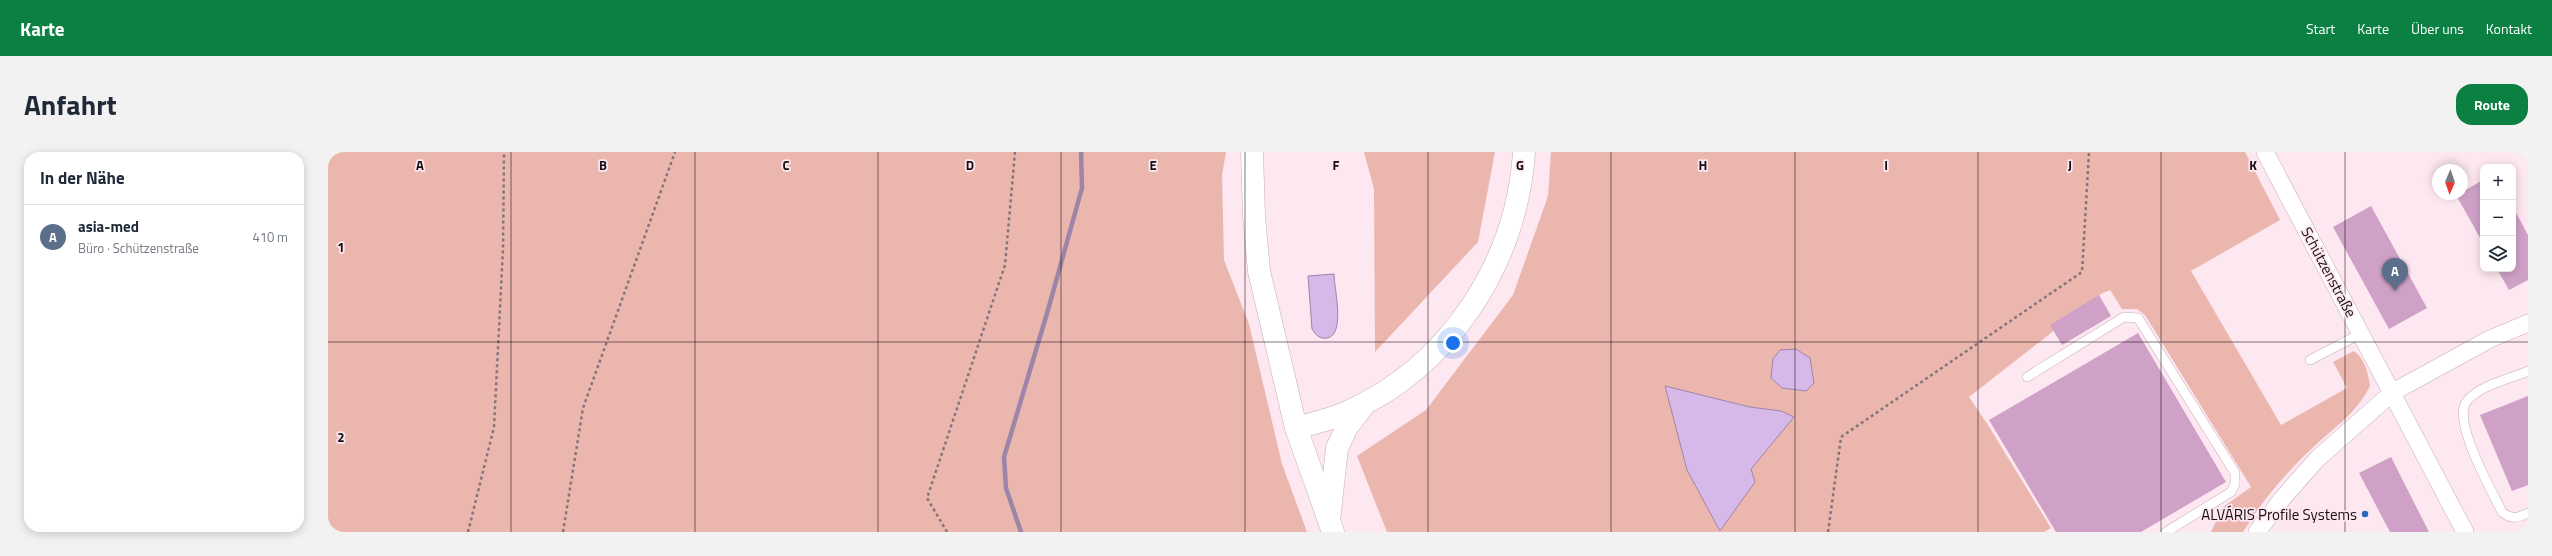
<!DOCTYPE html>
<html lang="de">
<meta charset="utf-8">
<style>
body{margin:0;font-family:"Titillium Web",sans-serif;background:#f2f2f3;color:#1f2937}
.controls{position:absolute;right:12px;top:12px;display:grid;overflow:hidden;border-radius:8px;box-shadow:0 2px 10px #0003}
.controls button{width:36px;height:36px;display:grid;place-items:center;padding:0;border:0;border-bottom:1px solid #e0e1e3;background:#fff;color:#1f2937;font:20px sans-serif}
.compass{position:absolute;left:2104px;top:12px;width:36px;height:36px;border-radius:50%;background:#fff;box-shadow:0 2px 10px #0003;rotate:182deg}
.you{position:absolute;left:1125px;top:191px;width:14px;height:14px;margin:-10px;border:3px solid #fff;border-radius:50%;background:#1a73e8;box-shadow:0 0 0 6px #1a73e833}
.badge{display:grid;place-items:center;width:26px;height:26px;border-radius:50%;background:#0b8043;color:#fff;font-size:13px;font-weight:700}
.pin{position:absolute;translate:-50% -33px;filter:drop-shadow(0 1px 2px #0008)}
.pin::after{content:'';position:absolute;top:21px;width:14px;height:12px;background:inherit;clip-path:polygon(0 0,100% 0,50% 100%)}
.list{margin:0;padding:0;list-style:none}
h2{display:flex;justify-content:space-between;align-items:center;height:52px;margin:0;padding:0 16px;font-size:17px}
h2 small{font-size:13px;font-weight:400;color:#747a83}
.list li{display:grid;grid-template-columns:26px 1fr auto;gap:12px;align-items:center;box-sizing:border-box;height:64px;padding:0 16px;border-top:1px solid #e0e1e3}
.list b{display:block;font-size:15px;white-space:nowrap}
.list p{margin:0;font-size:13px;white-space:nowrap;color:#747a83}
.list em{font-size:13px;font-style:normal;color:#747a83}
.icon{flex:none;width:22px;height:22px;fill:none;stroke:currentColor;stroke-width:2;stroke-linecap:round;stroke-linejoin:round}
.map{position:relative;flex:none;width:2200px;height:380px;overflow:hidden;border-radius:16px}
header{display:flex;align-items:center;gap:24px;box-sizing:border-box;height:56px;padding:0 20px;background:#0b8043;color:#fff}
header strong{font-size:19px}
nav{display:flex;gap:22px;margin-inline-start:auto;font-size:14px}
.intro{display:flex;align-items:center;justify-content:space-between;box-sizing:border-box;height:96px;padding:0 24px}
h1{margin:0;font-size:28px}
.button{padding:10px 18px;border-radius:16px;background:#0b8043;color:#fff;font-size:14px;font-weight:700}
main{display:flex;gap:24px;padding:0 24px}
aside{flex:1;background:#fff;border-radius:16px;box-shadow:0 2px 10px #0003}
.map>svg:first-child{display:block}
.green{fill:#ebb6ae}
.water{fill:#d7b9e9;stroke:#9d85a8}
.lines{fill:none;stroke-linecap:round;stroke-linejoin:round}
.stream{stroke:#9d85a8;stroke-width:4.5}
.building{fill:#cfa1c7}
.service-casing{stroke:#c7adb8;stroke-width:10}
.minor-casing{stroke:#c7adb8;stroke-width:18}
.secondary-casing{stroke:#c7adb8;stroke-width:23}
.motorway-casing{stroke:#c7adb8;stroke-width:23}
.path{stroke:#84747b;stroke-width:2.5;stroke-dasharray:3 3;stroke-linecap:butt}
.service{stroke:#fff;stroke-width:9}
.minor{stroke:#fff;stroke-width:17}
.secondary{stroke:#fff;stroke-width:22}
.motorway{stroke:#fff;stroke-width:22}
.grid{fill:none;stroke:#160d11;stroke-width:1;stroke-opacity:0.55}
.poi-dot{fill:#276abb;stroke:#fde7f0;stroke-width:1.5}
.labels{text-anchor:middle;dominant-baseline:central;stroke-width:3.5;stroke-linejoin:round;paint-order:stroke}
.street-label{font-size:15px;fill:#160d11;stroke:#fde7f0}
.poi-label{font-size:15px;fill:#160d11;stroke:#fde7f0;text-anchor:end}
.grid-label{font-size:13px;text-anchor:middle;font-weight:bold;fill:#160d11;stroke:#fde7f0;stroke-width:3.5;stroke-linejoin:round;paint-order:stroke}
</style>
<header>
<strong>Karte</strong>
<nav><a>Start</a><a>Karte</a><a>Über uns</a><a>Kontakt</a></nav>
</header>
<div class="intro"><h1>Anfahrt</h1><a class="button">Route</a></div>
<main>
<aside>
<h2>In der Nähe<small></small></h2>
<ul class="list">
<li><span class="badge" style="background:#5c6f8a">A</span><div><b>asia-med</b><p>Büro · Schützenstraße</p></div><em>410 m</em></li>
</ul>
</aside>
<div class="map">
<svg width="2200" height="380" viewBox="0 0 2200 380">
<rect width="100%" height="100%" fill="#fde7f0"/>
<g class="green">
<path d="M0,0H898L894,23L896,108L921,172L954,312L979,380H0Z"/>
<path d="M1036,0H1167L1150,90L1047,200L1046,37Z"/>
<path d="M1223,0H1917L1952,68L1863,119L1953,273L2019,236L2005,210L2026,199C2037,207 2040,221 2042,234C2028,263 2001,279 1979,301C1955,324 1932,352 1915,380H1883L1895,355L1923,335L1817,163L1809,157H1794L1782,138L1773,142L1641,245L1660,273L1723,376L1716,380H1059L1029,304L1098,258L1185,143L1220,44Z"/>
</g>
<g class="water">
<path d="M1006,122C1006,136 1018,183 999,186C991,187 988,183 984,177L980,124Z"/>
<path d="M1468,197L1482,206L1486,231L1478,239L1454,236L1443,226L1445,207L1452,198Z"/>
<path d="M1337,234L1422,255L1453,259L1466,265L1423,317L1427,330L1392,379L1359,318Z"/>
</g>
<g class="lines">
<path class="stream" d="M693,380L678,336L676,305L720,158L754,36L753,0"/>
</g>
<g class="building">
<path d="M2155,28V91L2128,43L2134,42V40Z"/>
<path d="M2043,54L2099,156L2061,177L2005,75Z"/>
<path d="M2185,55L2200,83V128L2181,138L2169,117H2185Z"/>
<path d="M1771,143L1783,164L1734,193L1722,173Z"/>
<path d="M1810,181L1898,330L1813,380H1728L1661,268Z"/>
<path d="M2200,244V333L2184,339L2152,263Z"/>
<path d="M2063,305L2101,380H2062L2031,321Z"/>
</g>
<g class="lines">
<defs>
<g id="service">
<path d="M1982,208L2034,181"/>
<path d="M2200,219C2182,227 2152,233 2139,249C2123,268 2164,339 2174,360C2184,368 2189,366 2200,361"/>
<path d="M1699,225L1796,165L1810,166L1907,321V332L1903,340L1838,380"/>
</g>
<g id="minor">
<path d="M1937,0L2137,380"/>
<path d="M1929,380L1954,347L1989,307L2065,240L2162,187L2200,171"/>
</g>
<path id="secondary" d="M924,0L926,64L931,119L968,276L1005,380"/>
<g id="motorway">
<path d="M968,276C984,271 1002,268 1017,261C1121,216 1189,111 1196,0"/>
<path d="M1001,369L1009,296L1019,275L1036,253"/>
</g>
</defs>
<use href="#service" class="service-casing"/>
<use href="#minor" class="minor-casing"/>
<use href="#secondary" class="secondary-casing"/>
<use href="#motorway" class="motorway-casing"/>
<g class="path">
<path d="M140,380L166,275L175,97L176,0"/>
<path d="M235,380L255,256L347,0"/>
<path d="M619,380L599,346L677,113L687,0"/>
<path d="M1500,380L1513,285L1754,120L1761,0"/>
</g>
<use href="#service" class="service"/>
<use href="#minor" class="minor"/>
<use href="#secondary" class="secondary"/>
<use href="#motorway" class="motorway"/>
</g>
<path class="grid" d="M183,0V380M367,0V380M550,0V380M733,0V380M917,0V380M1100,0V380M1283,0V380M1467,0V380M1650,0V380M1833,0V380M2017,0V380M0,190H2200"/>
<circle class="poi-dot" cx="2037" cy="362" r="4"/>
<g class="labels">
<g class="street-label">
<text transform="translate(2001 120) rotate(62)">Schützenstraße</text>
</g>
<g class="poi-label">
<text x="2029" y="362">ALVÁRIS Profile Systems</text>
</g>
</g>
<g class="grid-label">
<text x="92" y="18">A</text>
<text x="275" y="18">B</text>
<text x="458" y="18">C</text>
<text x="642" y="18">D</text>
<text x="825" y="18">E</text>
<text x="1008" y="18">F</text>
<text x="1192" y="18">G</text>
<text x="1375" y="18">H</text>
<text x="1558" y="18">I</text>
<text x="1742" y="18">J</text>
<text x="1925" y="18">K</text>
<text x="13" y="100">1</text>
<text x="13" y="290">2</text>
</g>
</svg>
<div class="controls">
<button>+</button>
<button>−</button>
<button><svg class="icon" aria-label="layers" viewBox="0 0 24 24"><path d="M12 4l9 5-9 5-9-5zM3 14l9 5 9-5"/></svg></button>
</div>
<svg class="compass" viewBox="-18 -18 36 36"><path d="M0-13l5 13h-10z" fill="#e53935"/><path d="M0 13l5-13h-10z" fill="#747a83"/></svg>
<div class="you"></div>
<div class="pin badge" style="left:2067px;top:139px;background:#5c6f8a">A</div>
</div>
</main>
